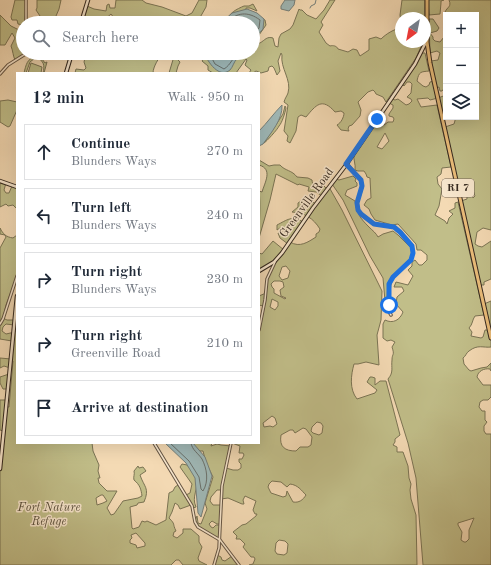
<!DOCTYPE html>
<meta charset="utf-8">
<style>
body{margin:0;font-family:"Old Standard TT",serif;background:#f2f2f3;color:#1f2937}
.controls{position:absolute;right:12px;top:12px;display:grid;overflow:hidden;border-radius:0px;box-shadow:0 4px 16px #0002}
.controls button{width:36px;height:36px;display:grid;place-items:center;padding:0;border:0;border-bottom:1px solid #e0e1e3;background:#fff;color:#1f2937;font:20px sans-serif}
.compass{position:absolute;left:395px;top:12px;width:36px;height:36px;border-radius:50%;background:#fff;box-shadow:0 4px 16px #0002;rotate:212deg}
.stop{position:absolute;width:12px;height:12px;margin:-9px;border:3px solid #1a73e8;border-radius:50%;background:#fff}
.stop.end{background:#1a73e8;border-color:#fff;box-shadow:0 1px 4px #0008}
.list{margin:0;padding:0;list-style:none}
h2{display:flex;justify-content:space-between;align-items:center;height:52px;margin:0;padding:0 16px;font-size:17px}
h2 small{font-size:13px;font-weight:400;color:#747a83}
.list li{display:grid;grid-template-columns:26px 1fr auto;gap:12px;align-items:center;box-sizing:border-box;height:56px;margin:0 8px 8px;padding:0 8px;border:1px solid #e0e1e3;border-radius:0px}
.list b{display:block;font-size:15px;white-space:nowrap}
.list p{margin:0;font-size:13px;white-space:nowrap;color:#747a83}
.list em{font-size:13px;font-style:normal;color:#747a83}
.icon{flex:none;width:22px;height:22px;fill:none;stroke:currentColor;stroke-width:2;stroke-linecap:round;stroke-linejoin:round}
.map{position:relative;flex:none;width:491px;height:565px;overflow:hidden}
.search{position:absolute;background:#fff;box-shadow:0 4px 16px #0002;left:16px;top:16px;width:244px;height:44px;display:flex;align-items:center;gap:10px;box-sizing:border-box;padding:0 14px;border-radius:22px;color:#747a83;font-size:15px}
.panel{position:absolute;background:#fff;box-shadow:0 4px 16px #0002;left:16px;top:72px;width:244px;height:372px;border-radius:0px}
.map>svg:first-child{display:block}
.green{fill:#c1be89;stroke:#7b7454;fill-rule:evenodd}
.water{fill:#9fb8b7;stroke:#757f7a}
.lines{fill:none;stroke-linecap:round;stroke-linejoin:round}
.shore{stroke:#6a706b;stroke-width:1}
.stream{stroke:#757f7a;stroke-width:1}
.street-casing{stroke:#655544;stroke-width:3.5}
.secondary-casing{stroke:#35291f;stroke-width:4.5}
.primary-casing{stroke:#35291f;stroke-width:5}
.street{stroke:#f8e7ce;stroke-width:1.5}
.secondary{stroke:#f8e7ce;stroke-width:2.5}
.primary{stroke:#eabd7a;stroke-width:3}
.route{stroke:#1a73e8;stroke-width:5}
.labels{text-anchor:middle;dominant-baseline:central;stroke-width:3;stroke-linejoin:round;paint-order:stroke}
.shield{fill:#f8e7ce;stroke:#706254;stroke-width:1}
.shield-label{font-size:11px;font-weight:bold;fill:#35291f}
.street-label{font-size:12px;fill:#35291f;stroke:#f8e7ce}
.park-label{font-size:12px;font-style:italic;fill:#584e3a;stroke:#f8e7ce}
</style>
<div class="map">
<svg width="491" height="565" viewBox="0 0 491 565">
<rect width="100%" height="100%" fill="#f4dab4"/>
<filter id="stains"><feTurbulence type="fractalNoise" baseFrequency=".005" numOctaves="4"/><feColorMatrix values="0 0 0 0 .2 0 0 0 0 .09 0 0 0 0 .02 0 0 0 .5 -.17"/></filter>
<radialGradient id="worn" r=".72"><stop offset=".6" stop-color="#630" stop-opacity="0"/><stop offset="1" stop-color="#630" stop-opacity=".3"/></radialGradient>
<g class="green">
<path d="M15,0H26L25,23H23V25L18,24L17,20H12L11,17Z"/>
<path d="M37,0H61L59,9L53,23H35L39,21L40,16L36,10L37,8Z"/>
<path d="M116,0H142L146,3L162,7L186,16L192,13L199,0H207L206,7L198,21L199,23H176V18L175,17L168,23H139L130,19V20L125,23H121L119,20L114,18L111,14L103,21V23H82L87,6L94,9L106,11L107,5L109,4L110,8H115Z"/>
<path d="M330,0H335L321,22L323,25L319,32L326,43L330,46C333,45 337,46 338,49L348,52L353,49L357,50L360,56L369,50V39L376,37L381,39C386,34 394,29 401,28V42H423L416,58L386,102L383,97L376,94L375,92L373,90L368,92L358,102L361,110L360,116L352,125L349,126L348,129L349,131L341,130L337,125C341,123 344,117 344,113L341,111L335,112C322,97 316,105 306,117L301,115L298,117L296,131L290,143L287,141L288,136L284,131L288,105L284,102C285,98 287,96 288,93C292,80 280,68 282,55L281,53L278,61L280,71L277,75L274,68L272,66L269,67L268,71L261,73L256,71L253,73H249L251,70L245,65L247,60L246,59L236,73H213L208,70V66L202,61L205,57L203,53H253V23L228,21C228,13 237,9 244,6H249L253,4L257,11L250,8H246V10L265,20L266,25L259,35L258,43H260C265,40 267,36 273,38L275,46L278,47L279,38L281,34L290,29L293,25L299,9L300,10H302L307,15L316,19L324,10Z"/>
<path d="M402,0H425V34V18H401V24L400,15Z"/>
<path d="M428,0H444L441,1V3L440,14L429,15Z"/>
<path d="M449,0H491V230L483,228L477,232L475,244L478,246L482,247L491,241V279L484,282V285H480L461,201L467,199V193L471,194L473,198L475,196L472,187L459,189L445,127L454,124L456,117H476V15H448L447,13L445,12C447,7 452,7 449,0Z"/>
<path d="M0,15L11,26L23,32V53H30L15,60C13,56 13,51 11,46L15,38L12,33L5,45H0Z"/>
<path d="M429,19H433L439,28L437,31L430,33L433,37V39L435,41L440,42L444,37V19L446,20V86L442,91H440L439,87L436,88L431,61L438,60L440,53L437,51L430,53Z"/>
<path d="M79,53L88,56L90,53H106L108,55L111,53H163C159,57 153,67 153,73H75L76,69L84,70L86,68L84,62L85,58L81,54Z"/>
<path d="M175,53H180L178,60L180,62L178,66L176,73H169Z"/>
<path d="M422,53H425L429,71C421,72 419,71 417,81L423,86L426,87L429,85L430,82L434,81L438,98L430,100L428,98L417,99L421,107L437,105L451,167L442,168L441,174L437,177L438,184L442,189L439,206L435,215L445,221L447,224L449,218L453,214L449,211L455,208V203L458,202L484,315L475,316C472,320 473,324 469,328L472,332L471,336L481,338L483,337L485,330H489L491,338V347C483,348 478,344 469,351C466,353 466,356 463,358L464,364L469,370L471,371L481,368L487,367L491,363V371L490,369C484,368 478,371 477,377L483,385H491V397L488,400H483L480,402L479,407L482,411H485V420L487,422L484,426V431L486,434H491V565H423L416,478L408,443L388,379C394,372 391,368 392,360C392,353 395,356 392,347L395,342L391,340L387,341L383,338V324L385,320C393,324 400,320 403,312L396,304L397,297L404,291L402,287H394L396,282L408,285L413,276L408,270L412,266V262L415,260L419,265H422L427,260V255L421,250H417L416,244L398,224L392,225L375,220L371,214L369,209L364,205L367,200L371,198L370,178L367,177L366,174L364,171H358L355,170C356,164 353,160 354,154C356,147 371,129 376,122L384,125L388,122H393L394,119L393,117L389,116V114L393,108V105L389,103L392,99L395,100L398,99L406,105L409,104L412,101L411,99L407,97L411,93L412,84L410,82H407L404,86L402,84ZM385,133L389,141L382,149L377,147ZM474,518L469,530V539L466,542H464L461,540L462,532L458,525V523Z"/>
<path d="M36,57L42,59L45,63L47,62L44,73H43C45,66 44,59 35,58L30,62L26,73H24C26,65 27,58 36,57Z"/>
<path d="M31,63L42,67L41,73H28Z"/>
<path d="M446,95L445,110L441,111L438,98Z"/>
<path d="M8,100L17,102V110L10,126L8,127L0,122V101Z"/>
<path d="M285,106L286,108C285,113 282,123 279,126C278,129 266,142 264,143L283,114Z"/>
<path d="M259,160L269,166L274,165H280C285,171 292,170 297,177L308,178L312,180C313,190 318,188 324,186L327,189L329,187L342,210L382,291L381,320L377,335L379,365L366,362L358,364H354C351,375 349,389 357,399L375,393L377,390L367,382L370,377H372L375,378V385L380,381H386L400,435L395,439V442L393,445L397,447V452H403L408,466L409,478L411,484L410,490L411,499L416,515L417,565H249L253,564L255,559L254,557H251L243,547L245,544L240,539H236L237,536L233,532L242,525L246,524L256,516L257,514H255L253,510L256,501L245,496L243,500L244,504H242L228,498L221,499L222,490H217L211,497L210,501L213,505H221L220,524H217L212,521L209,524L211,527L213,528L216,525H220V540C210,534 201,533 195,521L197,516L198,523L201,524L207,509L205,503L213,477L206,463L203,451H198L189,443H212L211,446L217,444L221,445L231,446L226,468L233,470H238L241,468V464L239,462V459H242L244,455L243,453H239L240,446L232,443H259V328L263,306L259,305V296L266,293L267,279L274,263L259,272V253L262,254L273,241L284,250L288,244L280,238L278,233L282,234L284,230L280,228L277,230V225C287,220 292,215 303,222L290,242C300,248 308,242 316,237V234L319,232L320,229C313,218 305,213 292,212L298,207V203L301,201H311L316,204L322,196L316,192L308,191L309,187L299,184L298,185L276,174L270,200L259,238C259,223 261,205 259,191L262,192C265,182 273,169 259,165ZM286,266L290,271L288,278L282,280L279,276L282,267ZM274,281H280L283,282L284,287L280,290L281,296L286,298L285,299L274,293V289L272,287L271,284ZM272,299L278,302V306L275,310L270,307ZM272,416L275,418L277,424L273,427L270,426L264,427L263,423ZM317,422L321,423L323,426L322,433L319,435L313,433L311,431L312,427ZM303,428L306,429L312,437L311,445L308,447H300L296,451C285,451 279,447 281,435L290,430H293L295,433ZM272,481L281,482L287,487L290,484C298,485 301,490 306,495C303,500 299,503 293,502L287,491L286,496L283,497L271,493L268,487L269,484ZM279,540L285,541L288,544L287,553L284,555L277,554L275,551L276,543Z"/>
<path d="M353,176L356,179L355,181L357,183V186L347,190L345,195L355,201C357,214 360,218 369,227C373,231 376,233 378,237L383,234L393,231L398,235L413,250C411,269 399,267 392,281C390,287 390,294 390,300L385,301L383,278L370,256L343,200L332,184L336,179L339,180Z"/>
<path d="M0,181L6,183L4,190L6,193H9L12,186L17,188V206L16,208L13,205L8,206L6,204L0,207Z"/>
<path d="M0,228C3,234 6,237 13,238L17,235V276L6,305L3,318L7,320H14V325L6,324L3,327L2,331L6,334L15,332L17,313V443H92L93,451L99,465L98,471L100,478H98L99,483L107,491H117L107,508L111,515L114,514L123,501L138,498L142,496C141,489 140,485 134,480C133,477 135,474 134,471L138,466L139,468L143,467L146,471L140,475C144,487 150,488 144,502L138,503L137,505L130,507L132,528L133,529L139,527L142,521L145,522L147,521L156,525L166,520L169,493L173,491L175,487L178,485L186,495L190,493L192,484L180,467L182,464L187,465C190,469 195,473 196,478C199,490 191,496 196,507L193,508L191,505L180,509L178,505L175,503L172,512L169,518C176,525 172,523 176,531L174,532L173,536L177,538L183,533V529H191L199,536V542L202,547L198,558L199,561L207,565H183L179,560H176L171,565H0V469L3,431L0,430V400H7V407H9L13,361L11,360L10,368L4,366L0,368V358L11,359L12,341L0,339V248L6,237L5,235L0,234ZM101,495H103L107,501L103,503L97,505L96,498ZM136,533L145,543V546L137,548L136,545L130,543V540L132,538L131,535Z"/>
<path d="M491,301V335L484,304Z"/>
<path d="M9,374L8,389H3L0,383V377Z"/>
<path d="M217,555L221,557L222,560L225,561L232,556L239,565H214Z"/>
</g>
<g class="water">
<path d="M285,0H295L294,5L289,11L281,9V6Z"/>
<path d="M247,9L257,13L264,19L263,29L255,38L253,48V23H221L232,13Z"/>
<path d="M204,53H249C246,55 240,56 237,59C234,61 233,67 230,70C219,79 208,62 204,53Z"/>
<path d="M282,105C283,119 271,133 263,144L259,146V131C267,123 274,113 282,105Z"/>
<path d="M165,443H193L205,457L212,476L201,517L198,513L195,478L186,463Z"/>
</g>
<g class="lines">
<g class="shore">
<path d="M227,23C236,12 248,11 260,20L259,28L253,35"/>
<path d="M209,53L215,64L224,69C231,65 232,57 240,53"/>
<path d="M170,443L189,461L199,477L201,489L203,491C209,481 207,469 202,459C198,453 192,450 191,443"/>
</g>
<path class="stream" d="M310,8L311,6L315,4L316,0"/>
<defs>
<g id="street">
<path d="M26,23V0"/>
<path d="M0,74L8,65L27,53"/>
<path d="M347,164L361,180L362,187L357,203L358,210L361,214L374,224L394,227L400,232L412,246L413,253L411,260L393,277L389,284L388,310L391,315"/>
<path d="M0,324L3,319L17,276"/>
<path d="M259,330L265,300L267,279L275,262"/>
<path d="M154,443L192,506L195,522L198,527L220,540L239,565"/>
<path d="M214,565L219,548L222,486L231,443"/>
</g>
<g id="secondary">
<path d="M81,23L88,0"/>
<path d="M66,73L72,53"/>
<path d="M0,181L17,187"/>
<path d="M259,271L274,262L282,253L313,208L346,165L415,64L427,40"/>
<path d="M0,469L17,296"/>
</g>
<path id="primary" d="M427,0V42L430,63L491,338"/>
</defs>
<use href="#street" class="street-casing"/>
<use href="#secondary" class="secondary-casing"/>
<use href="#primary" class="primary-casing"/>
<use href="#street" class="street"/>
<use href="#secondary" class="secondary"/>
<use href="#primary" class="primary"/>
</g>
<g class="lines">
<path class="route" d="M377,119L346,164L361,180L362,186L357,203L358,210L361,214L374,224L394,227L400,232L412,246L413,253L411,260L393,277L389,284V305"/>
</g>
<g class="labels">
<rect class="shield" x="442" y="179" width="32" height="18" rx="3"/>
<g class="shield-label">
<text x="458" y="188">RI 7</text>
</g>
<g class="street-label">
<text transform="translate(307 203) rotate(-54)">Greenville Road</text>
</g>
<g class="park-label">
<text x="49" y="508">Fort Nature<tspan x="49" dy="14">Refuge</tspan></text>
</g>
</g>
<rect width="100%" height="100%" filter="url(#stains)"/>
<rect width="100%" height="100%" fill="url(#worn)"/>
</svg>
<div class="controls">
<button>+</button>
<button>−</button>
<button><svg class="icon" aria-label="layers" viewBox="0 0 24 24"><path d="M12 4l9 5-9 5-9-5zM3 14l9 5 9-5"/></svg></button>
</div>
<svg class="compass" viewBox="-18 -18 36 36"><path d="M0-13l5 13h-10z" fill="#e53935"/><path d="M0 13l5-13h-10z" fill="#747a83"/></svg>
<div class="stop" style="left:389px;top:305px"></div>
<div class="stop end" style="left:377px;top:119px"></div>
<div class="search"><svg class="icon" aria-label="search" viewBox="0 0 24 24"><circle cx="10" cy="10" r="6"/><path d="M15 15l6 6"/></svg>Search here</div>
<section class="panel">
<h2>12 min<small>Walk · 950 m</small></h2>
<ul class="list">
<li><svg class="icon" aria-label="ahead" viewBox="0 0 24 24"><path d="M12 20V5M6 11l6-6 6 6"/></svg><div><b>Continue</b><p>Blunders Ways</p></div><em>270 m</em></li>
<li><svg class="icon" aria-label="left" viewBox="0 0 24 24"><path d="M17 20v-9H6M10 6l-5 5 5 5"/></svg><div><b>Turn left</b><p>Blunders Ways</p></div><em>240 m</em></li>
<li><svg class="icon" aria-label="right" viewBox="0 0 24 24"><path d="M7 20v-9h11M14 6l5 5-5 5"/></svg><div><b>Turn right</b><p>Blunders Ways</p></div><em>230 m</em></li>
<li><svg class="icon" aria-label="right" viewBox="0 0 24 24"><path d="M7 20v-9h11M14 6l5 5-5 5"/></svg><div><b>Turn right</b><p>Greenville Road</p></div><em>210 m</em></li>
<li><svg class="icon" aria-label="arrive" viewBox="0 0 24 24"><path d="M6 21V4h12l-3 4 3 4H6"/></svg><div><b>Arrive at destination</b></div></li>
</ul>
</section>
</div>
